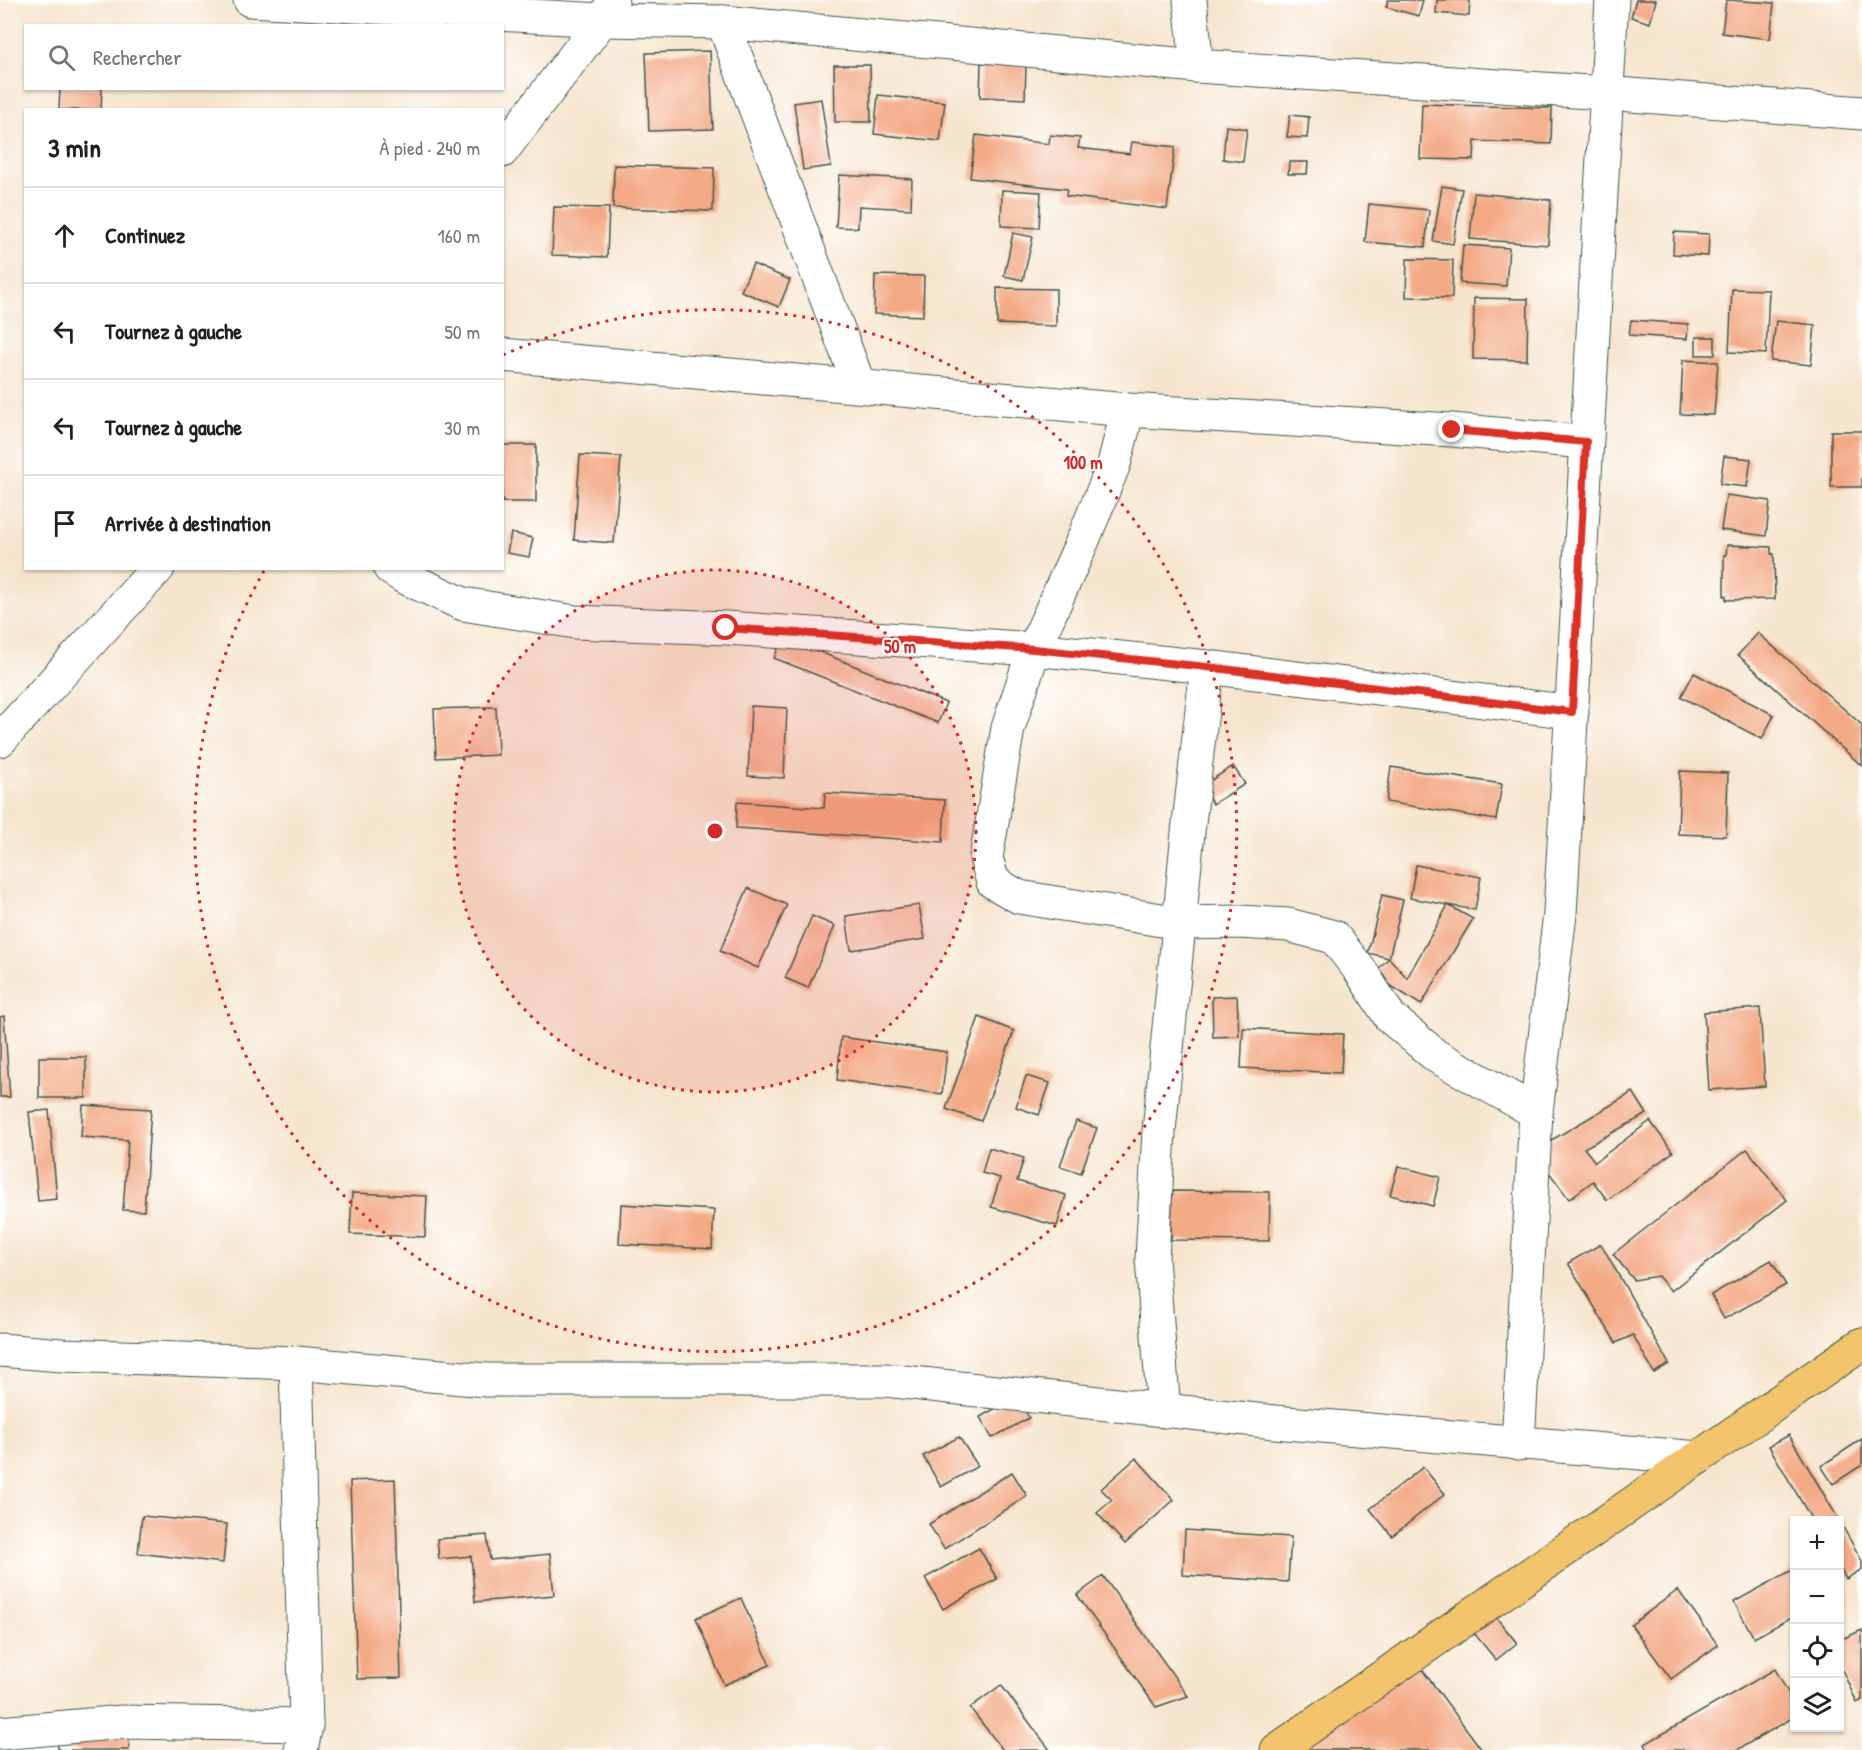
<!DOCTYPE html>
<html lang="fr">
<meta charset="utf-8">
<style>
body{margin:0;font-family:"Patrick Hand",sans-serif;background:#f2f2f2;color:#202124}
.controls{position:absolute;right:18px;bottom:18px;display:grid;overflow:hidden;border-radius:0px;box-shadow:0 2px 4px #0004}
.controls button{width:54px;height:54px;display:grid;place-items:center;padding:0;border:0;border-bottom:2px solid #e0e0e0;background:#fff;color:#202124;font:30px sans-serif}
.stop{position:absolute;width:18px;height:18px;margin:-14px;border:4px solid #d93025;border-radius:50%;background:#fff}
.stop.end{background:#d93025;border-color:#fff;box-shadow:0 2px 6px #0008}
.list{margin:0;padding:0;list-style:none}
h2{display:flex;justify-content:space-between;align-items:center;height:78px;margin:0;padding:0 24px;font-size:26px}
h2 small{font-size:20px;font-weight:400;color:#757577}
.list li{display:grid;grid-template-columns:39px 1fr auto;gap:18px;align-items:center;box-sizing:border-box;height:96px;padding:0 24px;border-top:2px solid #e0e0e0}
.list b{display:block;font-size:22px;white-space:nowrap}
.list em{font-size:20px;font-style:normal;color:#757577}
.icon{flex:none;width:33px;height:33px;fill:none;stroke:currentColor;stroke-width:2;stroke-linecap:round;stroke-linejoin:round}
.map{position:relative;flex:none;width:1862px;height:1750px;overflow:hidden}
.search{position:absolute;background:#fff;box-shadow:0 2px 4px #0004;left:24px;top:24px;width:480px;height:66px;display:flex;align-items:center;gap:15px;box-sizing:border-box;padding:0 21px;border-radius:0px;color:#757577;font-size:22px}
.panel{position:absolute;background:#fff;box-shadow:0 2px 4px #0004;left:24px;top:108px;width:480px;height:462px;border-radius:0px}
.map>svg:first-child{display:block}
.building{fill:#f3a984}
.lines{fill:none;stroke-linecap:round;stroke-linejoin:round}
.minor-casing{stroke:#3f564b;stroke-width:35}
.major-casing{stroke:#3f564b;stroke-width:35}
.minor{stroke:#fff;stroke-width:33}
.major{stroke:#f2c36a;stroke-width:33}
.route{stroke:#d93025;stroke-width:8}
.ring{fill:none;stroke:#d62828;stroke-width:3;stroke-dasharray:3 6}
.centre{fill:#d62828;stroke:#fff;stroke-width:3}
.ring-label{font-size:18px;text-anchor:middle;font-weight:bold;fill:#d62828;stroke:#fff;stroke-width:4.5;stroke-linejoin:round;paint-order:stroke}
</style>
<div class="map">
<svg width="1862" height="1750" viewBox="0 0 1862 1750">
<rect width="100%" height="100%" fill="#fff"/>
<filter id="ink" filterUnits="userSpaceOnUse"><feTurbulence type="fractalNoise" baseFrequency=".0167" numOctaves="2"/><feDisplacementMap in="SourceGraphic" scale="12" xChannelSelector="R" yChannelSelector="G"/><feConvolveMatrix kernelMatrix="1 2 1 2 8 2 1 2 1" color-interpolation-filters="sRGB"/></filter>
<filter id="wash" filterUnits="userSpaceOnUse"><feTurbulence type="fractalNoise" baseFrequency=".008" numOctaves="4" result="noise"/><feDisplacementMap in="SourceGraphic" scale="24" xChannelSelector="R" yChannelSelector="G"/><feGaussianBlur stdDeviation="1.35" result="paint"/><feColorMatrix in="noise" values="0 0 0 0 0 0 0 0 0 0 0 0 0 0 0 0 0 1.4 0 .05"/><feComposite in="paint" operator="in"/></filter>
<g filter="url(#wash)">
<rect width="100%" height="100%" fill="#f6e5ce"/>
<g id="blocks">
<g class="building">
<path d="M1388,0H1423L1419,16L1386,7Z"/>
<path d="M1437,0H1470L1469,16L1436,13Z"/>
<path d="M1636,0H1656L1650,23L1631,17Z"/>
<path d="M1726,0L1774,3L1770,39L1722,33Z"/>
<path d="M710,51L713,129L649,131L646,53Z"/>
<path d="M981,63L1026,65L1025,99L980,97Z"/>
<path d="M834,65H870L871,122H835Z"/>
<path d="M60,88H102L101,110H59Z"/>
<path d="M878,95L945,102L940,141L874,134Z"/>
<path d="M821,99L831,166L803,170L794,103Z"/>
<path d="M1422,104L1552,108L1551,144L1475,141L1474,160L1420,159Z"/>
<path d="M1290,115L1309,117L1307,138L1287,137Z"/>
<path d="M1226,126L1247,129L1243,162L1223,159Z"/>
<path d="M976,135L1049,144L1050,135L1080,138L1078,148L1130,154L1132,142L1175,147L1167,209L1066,196L1067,189L970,178Z"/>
<path d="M1289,162H1308L1307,174H1288Z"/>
<path d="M614,165L714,168L713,211L613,208Z"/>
<path d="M839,175L912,179L911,209L859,206L858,228L836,227Z"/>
<path d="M1442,186L1462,189L1453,244L1433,241Z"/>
<path d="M1002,190L1041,192L1039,228L1001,226Z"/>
<path d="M1474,193L1551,200L1548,245L1470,239Z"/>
<path d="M1369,204L1429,210L1425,247L1365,242Z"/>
<path d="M554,207L609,208L607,257L552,255Z"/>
<path d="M1674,232L1709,234L1708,256L1673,254Z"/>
<path d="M1013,233L1033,237L1023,280L1004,276Z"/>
<path d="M1463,245L1509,248L1506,286L1460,283Z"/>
<path d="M1407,259L1453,260L1452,298L1406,297Z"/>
<path d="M753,264L790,280L779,307L741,291Z"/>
<path d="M875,275L924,276L923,316L874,314Z"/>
<path d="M997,288L1056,289V326L997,324Z"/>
<path d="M1732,289L1769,290L1766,354L1729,352Z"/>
<path d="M1474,298L1528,299L1527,360L1473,359Z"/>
<path d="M1631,320L1688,324L1687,339L1629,335Z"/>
<path d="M1776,321L1815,325L1811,365L1771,361Z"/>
<rect x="1696" y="337" width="19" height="18"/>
<path d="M1683,360L1718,362L1714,415L1680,414Z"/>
<rect x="1831" y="431" width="31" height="56"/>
<rect x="502" y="445" width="34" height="57"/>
<path d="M580,455L621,457L614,543L574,540Z"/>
<path d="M1724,456L1751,459L1747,487L1720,484Z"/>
<path d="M1726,495L1770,501L1766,536L1721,530Z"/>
<path d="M511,533L533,538L529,557L507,553Z"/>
<path d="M1727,545L1771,547V554H1774L1775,599L1726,600V596H1724V555H1726Z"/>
<path d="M1758,633L1862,725V766L1738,655Z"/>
<path d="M783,637L946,703L938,723L774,658Z"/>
<path d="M1694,673L1774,715L1762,739L1681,697Z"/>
<path d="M751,706L787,708L784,778L748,776Z"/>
<path d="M496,707L498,755L436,758L434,709Z"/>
<path d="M1233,766L1245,784L1213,804L1202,786Z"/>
<path d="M1391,767L1502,784L1496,820L1386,802Z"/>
<path d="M1680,771L1728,773L1726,836L1678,834Z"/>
<path d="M825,793L945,800L943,842L736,828L737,802L824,808Z"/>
<path d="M1416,865L1481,877L1475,910L1448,905L1473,919L1421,1005L1373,974L1389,958L1368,953L1382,895L1403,900L1389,958L1407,978L1448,905L1410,898Z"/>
<path d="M748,888L787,905L758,968L720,951Z"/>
<path d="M919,905L925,939L851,950L846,916Z"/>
<path d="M812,916L835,926L808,988L785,978Z"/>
<path d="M1237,996L1239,1036L1213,1037L1212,997Z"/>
<path d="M1760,1008L1765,1086L1709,1090L1704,1012Z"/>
<path d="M4,1016L10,1097H0V1017Z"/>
<path d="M979,1017L1014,1031L981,1121L946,1109Z"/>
<path d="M1243,1028L1343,1034L1341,1073L1241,1068Z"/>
<path d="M841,1037L947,1052L942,1094L837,1080Z"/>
<rect x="39" y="1057" width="47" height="41"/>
<path d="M1026,1076L1050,1083L1039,1115L1016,1107Z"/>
<path d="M1633,1092L1647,1114L1584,1148L1595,1162L1650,1121L1673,1152L1607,1200L1593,1181L1569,1199L1533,1151Z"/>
<path d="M83,1105L151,1109L144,1211L123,1210L128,1140L81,1137Z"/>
<path d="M49,1110L57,1199L38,1201L29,1112Z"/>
<path d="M1076,1121L1097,1128L1081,1173L1060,1166Z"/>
<path d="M989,1148L1024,1158L1017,1181L1066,1195L1057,1226L991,1207L1000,1178L982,1173Z"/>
<path d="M1747,1149L1787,1200L1671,1291L1658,1276L1634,1280L1613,1254Z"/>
<path d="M1398,1166L1440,1177L1433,1206L1390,1195Z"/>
<path d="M1172,1191L1270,1192L1269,1241L1171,1240Z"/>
<path d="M352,1193L427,1196L425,1237L350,1234Z"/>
<path d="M621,1204L714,1210L712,1249L619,1244Z"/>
<path d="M1601,1244L1669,1364L1654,1373L1633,1335L1616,1343L1568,1263Z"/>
<path d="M1771,1260L1786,1285L1724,1319L1711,1295Z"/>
<path d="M1017,1396L1029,1418L992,1438L980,1417Z"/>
<path d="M1789,1435L1839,1520H1812L1769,1446Z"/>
<path d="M959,1437L978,1466L941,1487L923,1456Z"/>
<path d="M1862,1439V1465L1833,1484L1821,1466Z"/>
<path d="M1136,1458L1174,1500L1125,1544L1097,1513L1112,1500L1101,1489Z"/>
<path d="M1423,1467L1445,1494L1392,1536L1370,1509Z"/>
<path d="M1012,1472L1027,1496L944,1549L929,1524Z"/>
<path d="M395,1479L401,1678L357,1679L350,1481Z"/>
<path d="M142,1516L227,1524L223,1563L138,1553Z"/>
<path d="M1840,1522L1862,1561V1569L1846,1579L1840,1568Z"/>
<path d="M1185,1530L1291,1537L1288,1582L1183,1575Z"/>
<path d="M487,1535L490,1560L550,1554L554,1595L475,1602L471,1556L439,1559L437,1539Z"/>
<path d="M979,1548L997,1579L943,1609L925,1578Z"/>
<path d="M1794,1569V1616L1754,1638L1734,1602Z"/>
<path d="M1103,1576L1188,1696L1156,1707L1077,1595Z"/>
<path d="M1678,1590L1718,1645L1671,1679L1631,1625Z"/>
<path d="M741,1598L770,1665L724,1685L696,1618Z"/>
<path d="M1490,1610L1517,1643L1496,1660L1469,1627Z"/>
<path d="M1862,1630V1700L1857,1703L1840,1665V1640Z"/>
<path d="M1415,1660L1482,1750H1293Z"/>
<path d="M1775,1669L1794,1703V1717L1737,1750H1648L1645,1744Z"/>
<path d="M1001,1685L1050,1750H1003L970,1708Z"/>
<path d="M128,1732L129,1750H58L57,1734Z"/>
</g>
</g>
</g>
<g filter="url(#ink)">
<use href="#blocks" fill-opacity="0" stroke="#3f564b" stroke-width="1.5"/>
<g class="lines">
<defs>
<g id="minor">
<path d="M250,0L602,20L723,22L1197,66L1605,93L1862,113"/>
<path d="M1190,0L1197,66"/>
<path d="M723,22L859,385"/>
<path d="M502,151L602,20L612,4"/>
<path d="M502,355L1128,410L1452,430L1585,442"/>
<path d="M1128,410L1114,464L1083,540L1034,649L1008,728L986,858L993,882L1019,897L1180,923L1240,922L1288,925L1334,937L1362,973L1390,1017L1436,1056L1536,1112"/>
<path d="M390,568L404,577L463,604L575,622L726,628L1034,649L1207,667L1572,712"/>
<path d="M0,740L158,568"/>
<path d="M0,1350L62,1355L296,1363L486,1380H885L1275,1422L1699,1458"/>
<path d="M296,1363L306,1725L301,1750"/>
<path d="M1164,1411L1152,1259L1159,1131L1188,832L1207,667"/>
<path d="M1518,1444L1536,1112L1560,914L1612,0"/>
<path d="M0,1733L122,1722L306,1725"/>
</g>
<path id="major" d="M1277,1750L1862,1344"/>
</defs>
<use href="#minor" class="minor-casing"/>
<use href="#major" class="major-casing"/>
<use href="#minor" class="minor"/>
<use href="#major" class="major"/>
</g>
</g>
<g class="lines" filter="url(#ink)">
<path class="route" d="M726,628L1034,649L1207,667L1572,712L1586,442L1452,430"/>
</g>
<circle cx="715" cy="831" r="261" fill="#d62828" fill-opacity=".12"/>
<g class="ring">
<circle cx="715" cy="831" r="261"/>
<path d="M503 355A521 521 0 1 1 264 571"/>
</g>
<circle cx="715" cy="831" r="9" class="centre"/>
<g class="ring-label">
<text x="1083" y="469">100 m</text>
<text x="900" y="653">50 m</text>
</g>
</svg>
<div class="controls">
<button>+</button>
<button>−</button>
<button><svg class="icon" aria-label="locate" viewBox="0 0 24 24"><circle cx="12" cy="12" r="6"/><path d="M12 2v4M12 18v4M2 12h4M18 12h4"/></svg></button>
<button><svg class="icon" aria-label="layers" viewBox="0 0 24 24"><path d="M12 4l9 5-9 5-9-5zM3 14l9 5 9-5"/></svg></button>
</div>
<div class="stop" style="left:726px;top:628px"></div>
<div class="stop end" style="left:1452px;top:430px"></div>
<div class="search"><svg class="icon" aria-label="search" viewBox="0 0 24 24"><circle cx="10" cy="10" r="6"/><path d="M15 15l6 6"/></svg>Rechercher</div>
<section class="panel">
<h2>3 min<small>À pied · 240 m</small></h2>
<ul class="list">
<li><svg class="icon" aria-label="ahead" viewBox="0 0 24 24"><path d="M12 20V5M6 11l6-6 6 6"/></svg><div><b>Continuez</b></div><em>160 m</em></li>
<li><svg class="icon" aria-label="left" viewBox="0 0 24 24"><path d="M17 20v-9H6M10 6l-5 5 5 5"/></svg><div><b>Tournez à gauche</b></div><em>50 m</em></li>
<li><svg class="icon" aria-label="left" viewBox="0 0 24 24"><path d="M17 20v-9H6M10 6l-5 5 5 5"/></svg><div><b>Tournez à gauche</b></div><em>30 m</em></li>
<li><svg class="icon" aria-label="arrive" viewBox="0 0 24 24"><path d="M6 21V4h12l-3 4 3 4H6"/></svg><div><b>Arrivée à destination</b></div></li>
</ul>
</section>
</div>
